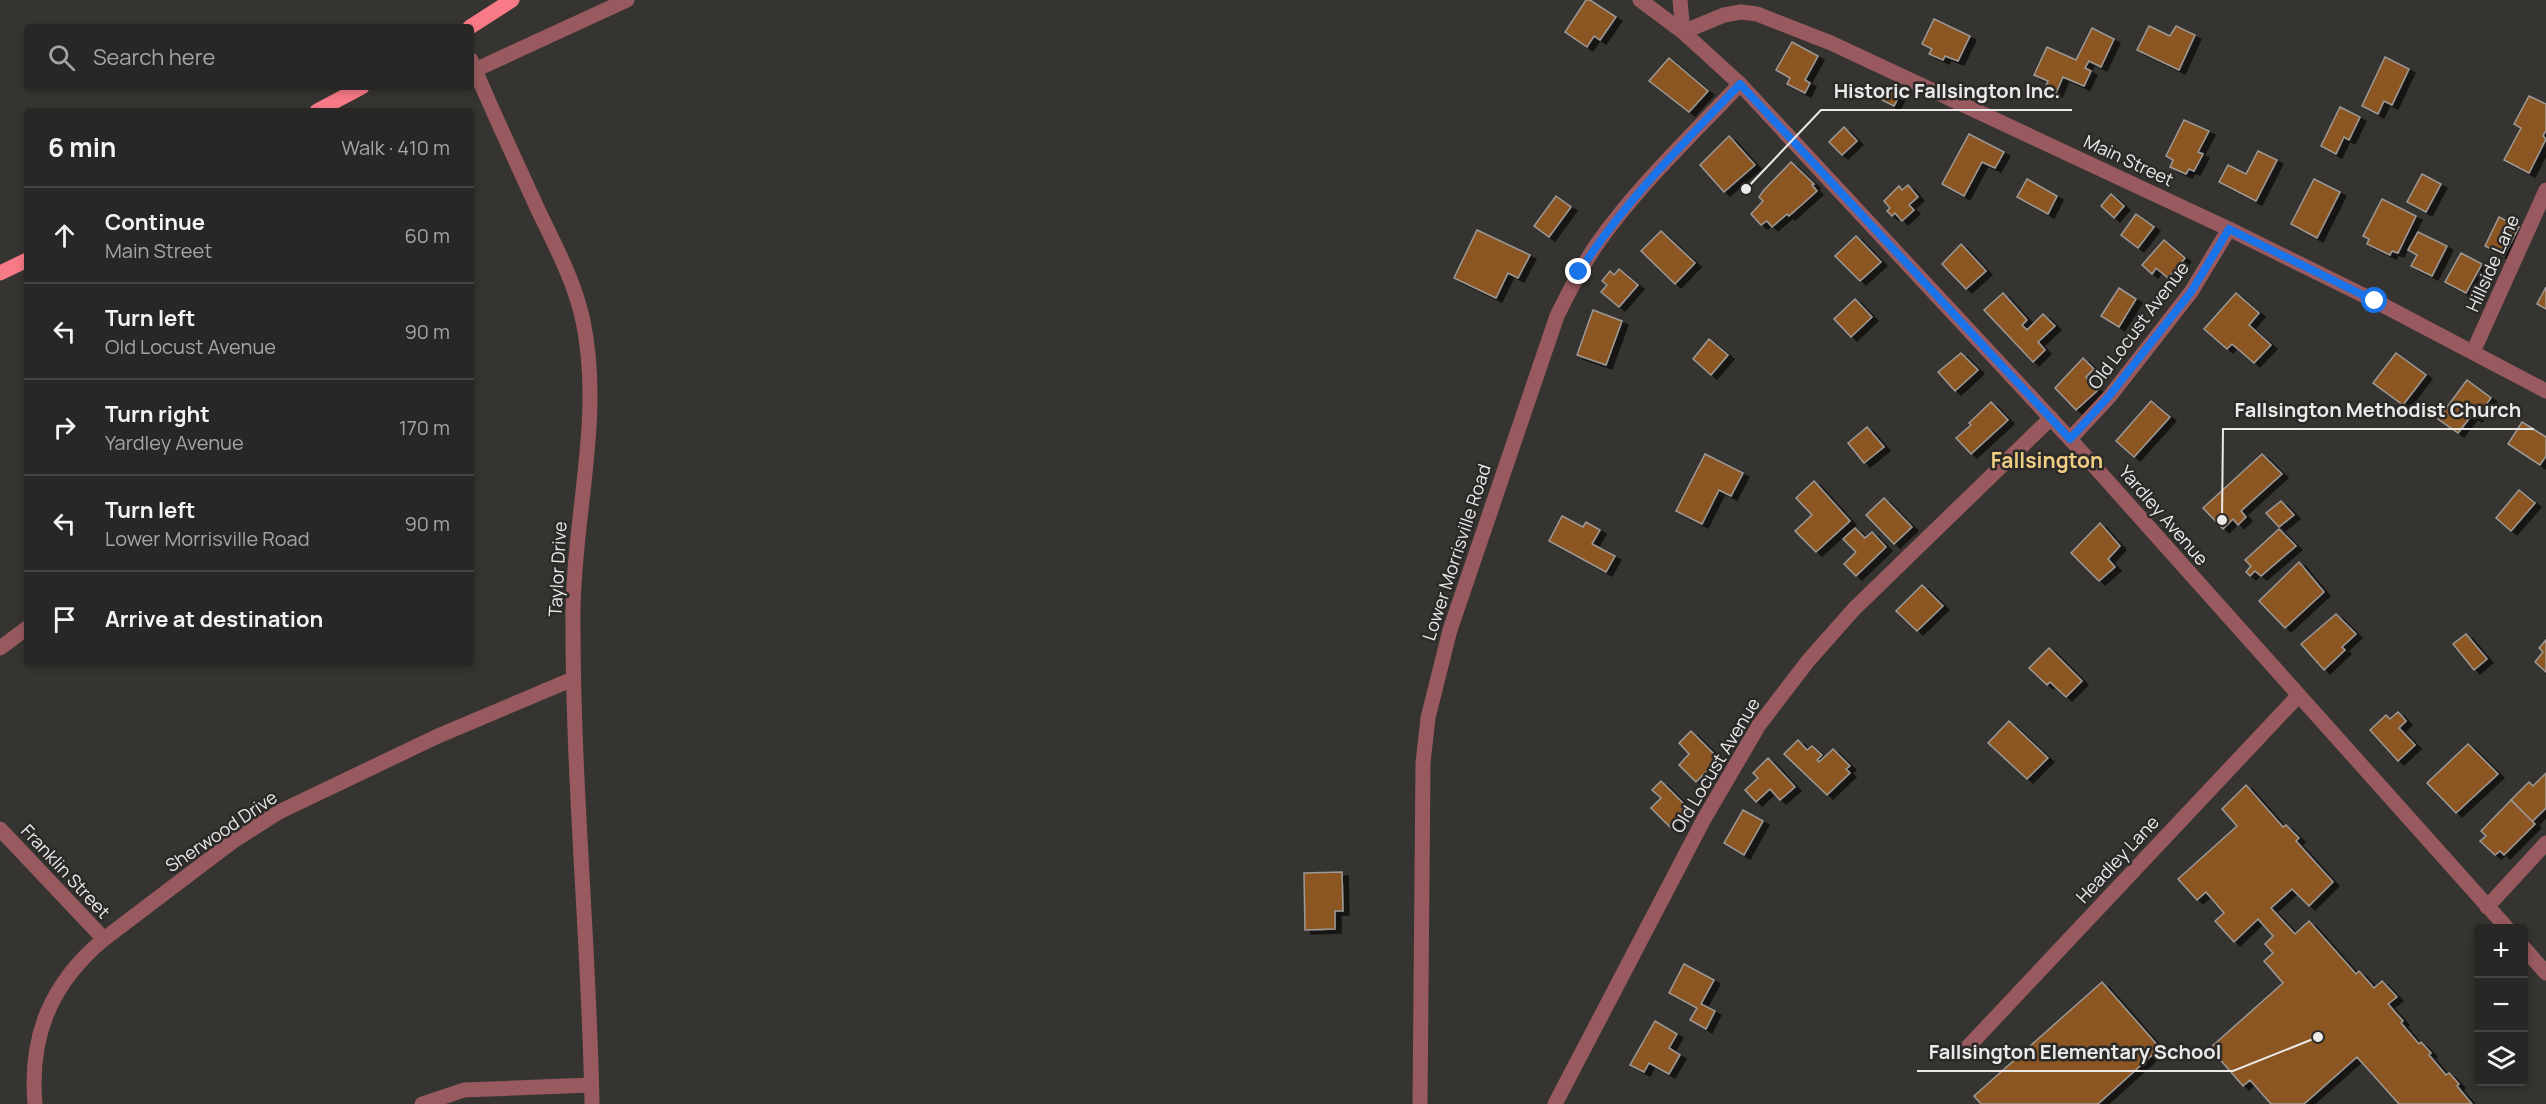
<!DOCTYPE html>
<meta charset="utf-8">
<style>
body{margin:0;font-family:Manrope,sans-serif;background:#302f2d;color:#f1f3f6}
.controls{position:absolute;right:18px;bottom:18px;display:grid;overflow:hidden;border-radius:6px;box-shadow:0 3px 9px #0003}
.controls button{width:54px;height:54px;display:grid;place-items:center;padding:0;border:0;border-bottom:2px solid #444442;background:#282725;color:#f1f3f6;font:30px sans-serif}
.stop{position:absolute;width:18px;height:18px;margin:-14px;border:4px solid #1a73e8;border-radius:50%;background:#fff}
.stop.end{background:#1a73e8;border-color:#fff;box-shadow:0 2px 6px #0008}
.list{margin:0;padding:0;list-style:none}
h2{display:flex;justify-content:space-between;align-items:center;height:78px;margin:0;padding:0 24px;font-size:26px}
h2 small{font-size:20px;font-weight:400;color:#a5a5a7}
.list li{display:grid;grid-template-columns:39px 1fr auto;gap:18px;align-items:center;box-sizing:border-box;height:96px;padding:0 24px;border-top:2px solid #444442}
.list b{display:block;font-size:22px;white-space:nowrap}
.list p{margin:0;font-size:20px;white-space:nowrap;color:#a5a5a7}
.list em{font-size:20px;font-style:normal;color:#a5a5a7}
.icon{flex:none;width:33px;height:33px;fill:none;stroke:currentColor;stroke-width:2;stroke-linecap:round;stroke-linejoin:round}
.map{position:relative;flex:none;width:2546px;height:1104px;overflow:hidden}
.search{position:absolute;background:#282725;box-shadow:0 3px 9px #0003;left:24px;top:24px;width:450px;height:66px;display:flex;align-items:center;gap:15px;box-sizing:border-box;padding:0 21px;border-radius:6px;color:#a5a5a7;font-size:22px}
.panel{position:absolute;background:#282725;box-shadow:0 3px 9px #0003;left:24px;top:108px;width:450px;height:558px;border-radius:6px}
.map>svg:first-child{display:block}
.building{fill:#8c5621;stroke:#9c9996;stroke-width:1.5;filter:url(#shadow)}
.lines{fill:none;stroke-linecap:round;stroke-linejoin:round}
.minor{stroke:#985a5e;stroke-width:15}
.tertiary{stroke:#985a5e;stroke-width:15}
.primary{stroke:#f87a86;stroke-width:15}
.route{stroke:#1a73e8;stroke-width:8}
.labels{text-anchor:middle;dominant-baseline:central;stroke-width:5;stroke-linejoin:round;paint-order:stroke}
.street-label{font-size:18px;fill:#ebeae8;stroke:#2c2a28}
.quarter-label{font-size:21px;font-weight:bold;fill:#efce84;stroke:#2c2a28}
.leader{fill:none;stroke:#ebeae8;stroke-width:2}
.callout-dot{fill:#ebeae8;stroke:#2c2a28;stroke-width:2}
.callout-label{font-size:20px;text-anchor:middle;font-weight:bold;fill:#ebeae8;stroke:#2c2a28;stroke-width:5;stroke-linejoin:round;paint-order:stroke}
</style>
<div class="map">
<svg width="2546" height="1104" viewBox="0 0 2546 1104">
<defs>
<filter id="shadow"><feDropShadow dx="6" dy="4" stdDeviation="0" flood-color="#0009"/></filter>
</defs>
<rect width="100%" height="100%" fill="#363431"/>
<g class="building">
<path d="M1586,0H1590L1616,17L1600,40L1594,36L1587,47L1565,32Z"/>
<path d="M1934,19L1970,36L1958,61L1945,56L1943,60L1929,54L1932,49L1922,44Z"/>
<path d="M2149,26L2170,36L2176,26L2195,35L2179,70L2137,50Z"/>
<path d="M2092,28L2114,39L2101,67L2089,61L2085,68L2091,71L2084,86L2063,77L2056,93L2045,88L2048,81L2034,75L2047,47L2076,60Z"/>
<path d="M1792,42L1818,56L1805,80L1810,83L1805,93L1787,84L1790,78L1776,70Z"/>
<path d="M2385,57L2409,69L2392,105L2384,101L2378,114L2362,106Z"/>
<path d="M1669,58L1708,91L1689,112L1649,81Z"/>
<path d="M1889,86L1901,92L1894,106L1882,100Z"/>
<path d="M2529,96L2546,104V130L2543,136L2546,139L2529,173L2504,160L2521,128L2514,124Z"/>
<path d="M2340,107L2360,117L2349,140L2344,137L2336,154L2321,146Z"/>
<path d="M2184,120L2209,131L2198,152L2203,154L2194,171L2189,169L2186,174L2170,167L2173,160L2166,156Z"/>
<path d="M1844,127L1857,141L1842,155L1829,142Z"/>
<path d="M1969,134L2004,152L1995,168L1982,162L1964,196L1942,184Z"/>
<path d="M1729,136L1755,165L1724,192L1700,165Z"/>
<path d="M2258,151L2277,160L2256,201L2219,182L2228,165L2246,174Z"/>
<path d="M1791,162L1814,184L1812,185L1817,191L1789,216L1787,214L1772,227L1767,221L1761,225L1751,214L1763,201L1759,197L1764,190Z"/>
<path d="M2422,174L2441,184L2426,212L2407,202Z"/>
<path d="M2027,179L2057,196L2048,214L2017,197Z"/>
<path d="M2314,179L2340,192L2317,238L2291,224Z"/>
<path d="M1908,185L1918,197L1909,205L1914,210L1902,221L1895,213L1892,216L1887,211L1890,208L1884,201L1899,186L1902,190Z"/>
<path d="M2111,194L2124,206L2114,218L2101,206Z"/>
<path d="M1556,196L1571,207L1549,237L1534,226Z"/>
<path d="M2382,199L2416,216L2398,253L2392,251L2390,255L2367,244L2369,239L2363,236Z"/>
<path d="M2136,214L2154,227L2138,248L2121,235Z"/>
<path d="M2499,217L2519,227L2504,256L2485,246Z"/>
<path d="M1477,230L1530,255L1518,278L1508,273L1496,298L1454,278Z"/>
<path d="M1661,231L1695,263L1675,284L1641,251Z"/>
<path d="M2418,232L2447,246L2432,276L2411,266L2417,255L2408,250Z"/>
<path d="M1856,236L1881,262L1860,281L1835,256Z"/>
<path d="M2164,240L2185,258L2168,278L2156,268L2152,274L2142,265Z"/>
<path d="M1961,244L1986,271L1966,289L1942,264Z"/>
<path d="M2461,253L2482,264L2466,293L2445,282Z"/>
<path d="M1619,269L1638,285L1619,307L1601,292L1607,285L1602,281L1610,271L1614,275Z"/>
<path d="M2546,287V309L2537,304Z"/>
<path d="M2119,288L2136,299L2119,327L2101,316Z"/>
<path d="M2003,293L2027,320L2022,325L2027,330L2043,314L2055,326L2038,342L2045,350L2033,362L1984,310Z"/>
<path d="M2236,293L2259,313L2249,325L2271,345L2254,363L2232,344L2227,349L2204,329Z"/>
<path d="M1855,299L1872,317L1851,337L1834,319Z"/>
<path d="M1593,310L1622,321L1606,365L1577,355Z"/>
<path d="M1709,339L1728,355L1711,375L1693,359Z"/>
<path d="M1961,353L1978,370L1955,391L1938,372Z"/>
<path d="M2396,353L2426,375L2403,405L2373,383Z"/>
<path d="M2083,358L2094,369L2086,377L2098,390L2076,410L2055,388Z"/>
<path d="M2467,380L2491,398L2476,418L2472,415L2458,433L2438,419Z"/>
<path d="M2151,401L2170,417L2134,457L2116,441Z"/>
<path d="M1991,402L2008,420L1971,454L1956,438L1971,425L1969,423Z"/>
<path d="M2522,422L2546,437V456L2540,465L2508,444Z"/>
<path d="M1867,427L1884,447L1864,463L1848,443Z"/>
<path d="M1705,454L1743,473L1731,496L1719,490L1702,524L1676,511Z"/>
<path d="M2262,454L2282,474L2241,511L2246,517L2238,525L2233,519L2223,529L2203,508Z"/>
<path d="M1814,481L1850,521L1816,552L1795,531L1812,515L1796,498Z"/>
<path d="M2519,490L2535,503L2511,531L2496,518Z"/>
<path d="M1884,498L1912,527L1894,544L1866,515Z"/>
<path d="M2281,501L2294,515L2279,527L2266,513Z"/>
<path d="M1562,516L1583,527L1586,522L1600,530L1592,544L1615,556L1606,572L1549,541Z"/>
<path d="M2100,523L2120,546L2108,559L2115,567L2099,581L2071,553Z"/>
<path d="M1855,528L1865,538L1872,532L1886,547L1856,576L1844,564L1856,552L1843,539Z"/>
<path d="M2279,529L2296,546L2261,576L2255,571L2250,576L2246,572L2251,566L2245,560Z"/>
<path d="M2299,562L2324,592L2285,628L2259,601Z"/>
<path d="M1922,585L1943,606L1917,631L1896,611Z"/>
<path d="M2336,614L2356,634L2342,647L2345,650L2324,670L2301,644Z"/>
<path d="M2466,634L2487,659L2474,670L2453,644Z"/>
<path d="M2546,640V672L2535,662L2543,652L2539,648Z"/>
<path d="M2049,648L2082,681L2066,697L2050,682L2047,685L2029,668Z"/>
<path d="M2398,712L2406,721L2399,728L2415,745L2398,761L2370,730L2386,715L2390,719Z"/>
<path d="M2009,721L2048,758L2027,779L1988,743Z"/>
<path d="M1691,731L1719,759L1696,782L1679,765L1689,754L1679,743Z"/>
<path d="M1798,740L1807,750L1812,746L1822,755L1817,760L1819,762L1833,749L1850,766L1846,769L1850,773L1827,795L1784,754Z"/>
<path d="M2468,744L2498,774L2456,813L2427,783Z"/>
<path d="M1768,758L1795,787L1780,800L1770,789L1756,802L1745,790L1758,778L1753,773Z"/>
<path d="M2546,773V808L2532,822L2511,800L2529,782L2533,786Z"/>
<path d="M1661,781L1690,810L1671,828L1651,808L1661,798L1652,790Z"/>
<path d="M2246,785L2283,827L2286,825L2299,838L2296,841L2333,882L2309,906L2292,889L2271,908L2295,934L2309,921L2356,974L2359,971L2374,988L2382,981L2397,997L2388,1004L2403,1021L2401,1023L2419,1044L2421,1042L2431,1053L2429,1055L2446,1075L2449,1073L2459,1084L2457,1086L2472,1104H2399L2357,1057L2304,1104H2271L2250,1080L2243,1086L2210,1048L2283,983L2264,961L2273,953L2265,944L2273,936L2258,919L2234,942L2215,921L2224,913L2206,892L2197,900L2178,879L2237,826L2222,809Z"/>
<path d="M2511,800L2535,824L2504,855L2500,851L2495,855L2480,841L2486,836L2481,831Z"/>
<path d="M1743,810L1763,821L1744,855L1724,843Z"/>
<path d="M1342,872L1343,911H1335V929L1305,930L1304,873Z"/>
<path d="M1684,964L1714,980L1701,1004L1715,1011L1706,1029L1690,1020L1697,1008L1669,993Z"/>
<path d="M2102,982L2160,1048L2098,1104H1981L1974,1096Z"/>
<path d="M1655,1021L1677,1034L1669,1048L1680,1055L1669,1074L1649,1063L1644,1072L1630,1065Z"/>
</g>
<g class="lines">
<g class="minor">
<path d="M1640,0L1683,32L1740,84L2070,439L2507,928"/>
<path d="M1683,32L1724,15L1741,12L1757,14L1831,43L2229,229L2375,301L2546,391"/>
<path d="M471,60C492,111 516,161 539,212C556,247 575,283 583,321C603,417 574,514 573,610C572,775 589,939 592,1104"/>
<path d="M475,70L627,0"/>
<path d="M2473,352L2546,190"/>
<path d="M2070,439L2110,396L2191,292L2229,229"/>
<path d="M0,648L27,628"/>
<path d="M0,829L104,939"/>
<path d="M2487,907L2546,843"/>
<path d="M2524,948L2546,973"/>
<path d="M1965,1050L2298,696"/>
<path d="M35,1104C29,1036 51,983 104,939L232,842L279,812L438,736L573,679"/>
<path d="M422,1104L464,1090L591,1085"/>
<path d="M1555,1104L1704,819L1759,725L1808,661L1854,609L2051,418"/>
</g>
<g class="tertiary">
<path d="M1680,0L1683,32"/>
<path d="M1420,1104L1423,763L1428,718L1450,630L1557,316C1569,292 1581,267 1597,244C1638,186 1691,136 1740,84"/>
</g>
<g class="primary">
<path d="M470,27L512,0"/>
<path d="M317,111L362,87"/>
<path d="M0,273L27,260"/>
</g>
</g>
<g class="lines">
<path class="route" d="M1579,272C1625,201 1682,145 1740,84L2070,439L2109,396L2191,292L2229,229L2375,301"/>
</g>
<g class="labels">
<g class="street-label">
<text transform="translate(2129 160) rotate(25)">Main Street</text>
<text transform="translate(2492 263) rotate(-66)">Hillside Lane</text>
<text transform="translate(2138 325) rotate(-53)">Old Locust Avenue</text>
<text transform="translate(2164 515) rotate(49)">Yardley Avenue</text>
<text transform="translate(1456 552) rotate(-72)">Lower Morrisville Road</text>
<text transform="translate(557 569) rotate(-87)">Taylor Drive</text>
<text transform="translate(1715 765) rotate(-59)">Old Locust Avenue</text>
<text transform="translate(221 831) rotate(-34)">Sherwood Drive</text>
<text transform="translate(2117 859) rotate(-47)">Headley Lane</text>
<text transform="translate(66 871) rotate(47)">Franklin Street</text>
</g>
<g class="quarter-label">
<text x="2047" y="460">Fallsington</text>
</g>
</g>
<path class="leader" d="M1746 189L1821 110H2072M2222 520L2223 429H2534M2318 1037L2233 1071H1917"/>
<g class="callout-dot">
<circle cx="1746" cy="189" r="6"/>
<circle cx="2222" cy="520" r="6"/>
<circle cx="2318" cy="1037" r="6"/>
</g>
<g class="callout-label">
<text x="1947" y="98">Historic Fallsington Inc.</text>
<text x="2378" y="417">Fallsington Methodist Church</text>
<text x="2075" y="1059">Fallsington Elementary School</text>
</g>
</svg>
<div class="controls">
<button>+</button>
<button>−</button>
<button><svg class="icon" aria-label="layers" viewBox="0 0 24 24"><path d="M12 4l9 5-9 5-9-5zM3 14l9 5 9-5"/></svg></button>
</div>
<div class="stop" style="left:2375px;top:301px"></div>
<div class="stop end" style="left:1579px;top:272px"></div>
<div class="search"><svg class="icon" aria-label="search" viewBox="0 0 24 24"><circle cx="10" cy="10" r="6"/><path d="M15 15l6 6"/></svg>Search here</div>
<section class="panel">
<h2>6 min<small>Walk · 410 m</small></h2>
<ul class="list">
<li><svg class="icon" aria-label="ahead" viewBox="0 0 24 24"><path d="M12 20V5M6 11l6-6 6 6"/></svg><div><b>Continue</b><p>Main Street</p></div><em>60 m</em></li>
<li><svg class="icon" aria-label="left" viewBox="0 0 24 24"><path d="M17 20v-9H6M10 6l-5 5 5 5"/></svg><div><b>Turn left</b><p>Old Locust Avenue</p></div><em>90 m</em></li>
<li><svg class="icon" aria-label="right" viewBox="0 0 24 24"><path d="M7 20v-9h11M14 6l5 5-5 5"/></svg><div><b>Turn right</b><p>Yardley Avenue</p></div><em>170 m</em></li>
<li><svg class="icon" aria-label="left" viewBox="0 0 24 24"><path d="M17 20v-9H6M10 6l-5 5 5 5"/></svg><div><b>Turn left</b><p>Lower Morrisville Road</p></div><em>90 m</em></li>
<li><svg class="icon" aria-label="arrive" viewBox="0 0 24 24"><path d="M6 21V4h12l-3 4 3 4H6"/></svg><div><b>Arrive at destination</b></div></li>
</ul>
</section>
</div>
